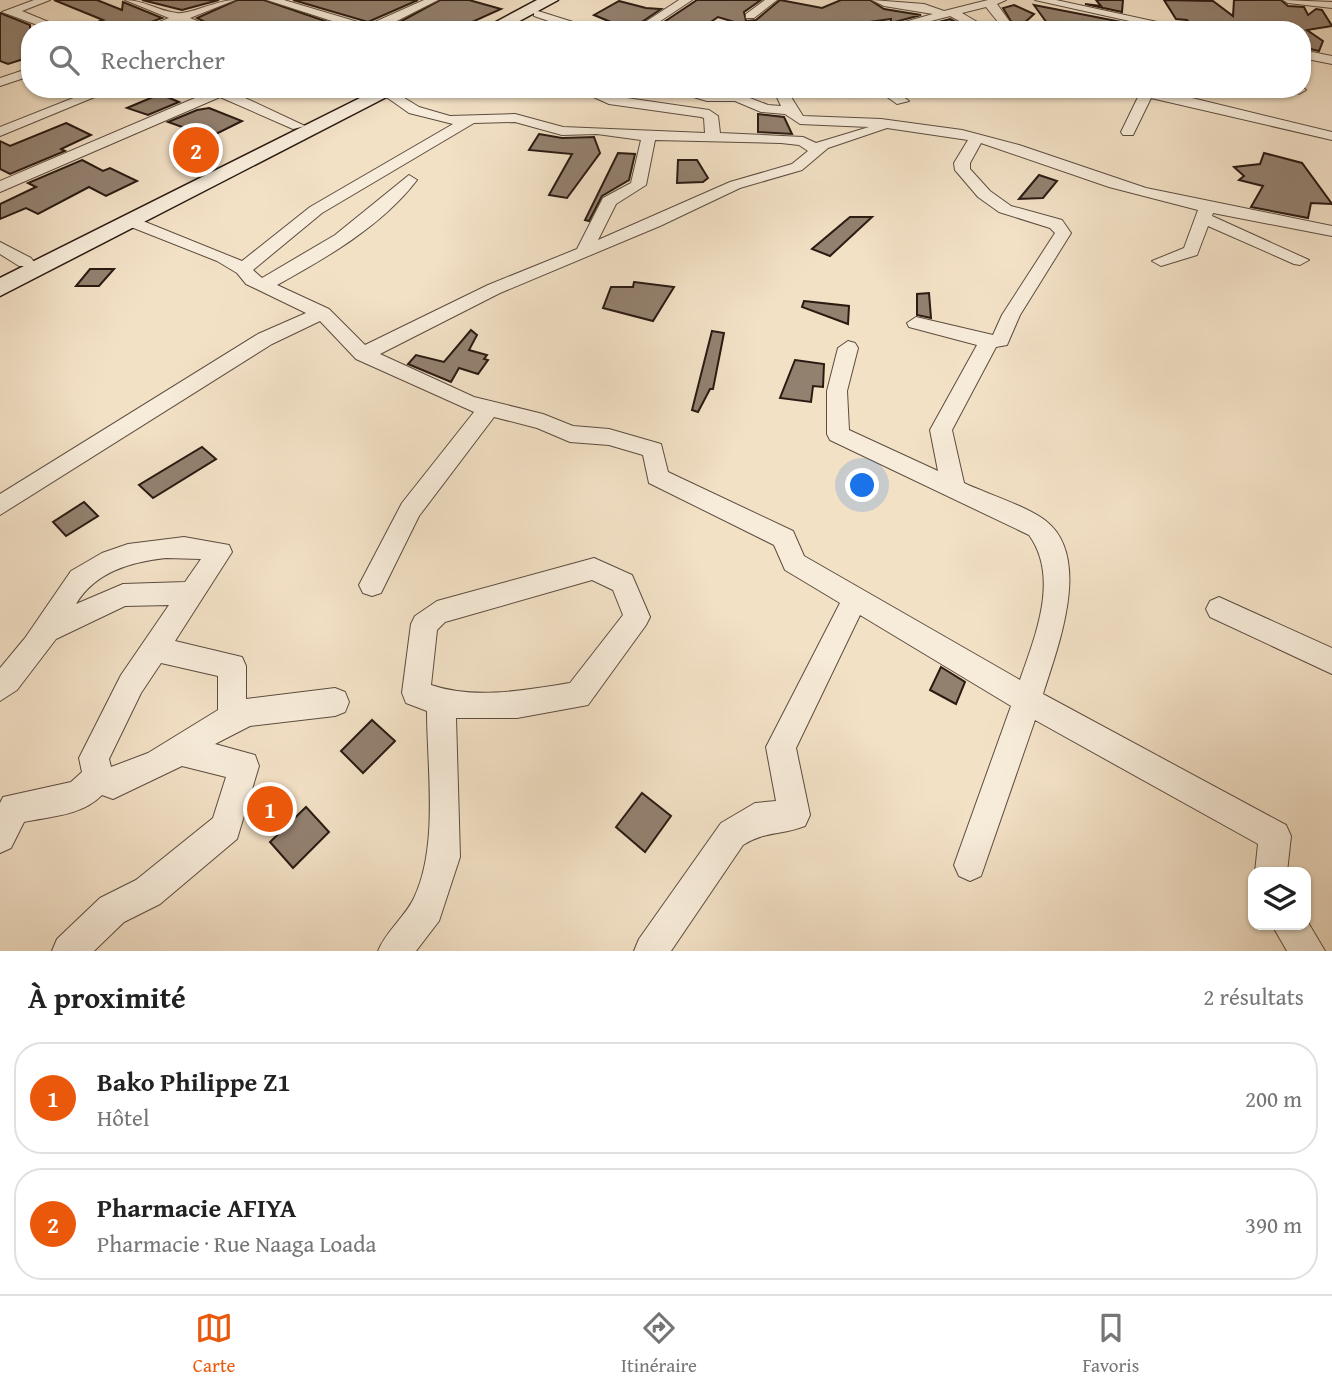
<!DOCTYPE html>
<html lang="fr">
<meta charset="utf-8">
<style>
body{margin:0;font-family:"Gentium Book Plus",serif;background:#f2f2f2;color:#222}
.controls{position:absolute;right:21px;bottom:21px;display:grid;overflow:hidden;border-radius:14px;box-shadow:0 2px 5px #0004}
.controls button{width:63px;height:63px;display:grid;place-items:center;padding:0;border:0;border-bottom:2px solid #e0e0e0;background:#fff;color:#222;font:35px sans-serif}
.you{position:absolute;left:863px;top:486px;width:24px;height:24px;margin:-18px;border:5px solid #fff;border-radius:50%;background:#1a73e8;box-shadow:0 0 0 10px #1a73e833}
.badge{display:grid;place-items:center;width:46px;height:46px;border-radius:50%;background:#ea580c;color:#fff;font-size:23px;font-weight:700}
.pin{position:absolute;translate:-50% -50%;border:4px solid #fff;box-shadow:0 2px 7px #0006}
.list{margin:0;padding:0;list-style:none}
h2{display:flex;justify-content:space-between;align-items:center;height:91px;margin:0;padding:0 28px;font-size:30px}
h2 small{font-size:23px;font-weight:400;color:#767676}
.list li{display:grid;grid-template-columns:46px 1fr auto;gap:21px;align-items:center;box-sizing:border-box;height:112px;margin:0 14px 14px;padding:0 14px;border:2px solid #e0e0e0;border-radius:28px}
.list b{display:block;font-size:26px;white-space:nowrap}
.list p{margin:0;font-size:23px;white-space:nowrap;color:#767676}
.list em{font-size:23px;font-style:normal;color:#767676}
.icon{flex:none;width:38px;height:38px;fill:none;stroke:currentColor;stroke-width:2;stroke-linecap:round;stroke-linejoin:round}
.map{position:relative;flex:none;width:1332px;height:951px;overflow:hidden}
.search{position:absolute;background:#fff;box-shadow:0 2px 5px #0004;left:21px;right:21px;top:21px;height:77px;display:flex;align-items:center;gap:18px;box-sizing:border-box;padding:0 24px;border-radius:28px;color:#767676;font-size:26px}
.sheet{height:343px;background:#fff}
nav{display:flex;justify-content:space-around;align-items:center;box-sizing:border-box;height:98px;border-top:2px solid #e0e0e0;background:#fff;font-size:19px;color:#767676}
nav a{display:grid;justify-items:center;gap:4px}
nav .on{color:#ea580c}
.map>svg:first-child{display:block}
.building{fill:#938170;stroke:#2a1a12;stroke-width:2}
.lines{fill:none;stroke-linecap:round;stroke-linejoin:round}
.minor-casing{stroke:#5c4c3f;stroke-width:2}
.secondary-casing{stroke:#2a1a12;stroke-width:3}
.minor{fill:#f7ecda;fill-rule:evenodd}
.secondary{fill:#f7ecda;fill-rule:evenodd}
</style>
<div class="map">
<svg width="1332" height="951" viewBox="0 0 1332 951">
<rect width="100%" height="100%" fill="#f3e1c6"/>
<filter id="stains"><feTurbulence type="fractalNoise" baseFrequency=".00286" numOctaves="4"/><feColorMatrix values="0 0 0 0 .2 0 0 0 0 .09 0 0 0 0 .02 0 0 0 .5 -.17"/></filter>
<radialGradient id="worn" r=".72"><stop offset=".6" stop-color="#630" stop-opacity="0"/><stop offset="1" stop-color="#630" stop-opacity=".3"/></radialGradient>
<g class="building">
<path d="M54,0H97L122,10L123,2L162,18L130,30H84L83,27L103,20Z"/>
<path d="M142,0H219L182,10Z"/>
<path d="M237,0H264L351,30H220L197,18Z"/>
<path d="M293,0H418L368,22Z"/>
<path d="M440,0H469L501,9L459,28L445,25L429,30L418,25L410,30H385Z"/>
<path d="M697,0H761L744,12L746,21L756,20L780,0L822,8L841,0H870L884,9L921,15L891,23V19L855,24L857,30H761L718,17L699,30H652Z"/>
<path d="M1096,0H1123L1122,12L1085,4L1101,6Z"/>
<path d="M1164,0L1213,1L1233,16L1234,0H1281L1288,6L1304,7L1308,15L1316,9L1322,10L1332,26L1307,30L1323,41L1319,51L1302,47V30H1215L1211,26H1192L1187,20L1176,19Z"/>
<path d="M619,1L646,8L661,9L630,30L594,15Z"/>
<path d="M1014,5L1034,14L1021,26L1012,23L1003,8Z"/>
<path d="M1034,5L1122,22V30H1052Z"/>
<path d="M0,13L30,25V57L8,64L0,61Z"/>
<path d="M950,19L970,30H908Z"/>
<path d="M160,94L179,102L148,115L127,108Z"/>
<path d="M209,108L242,121L210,137L168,122L197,110Z"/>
<path d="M758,114L784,117L792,134L758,132Z"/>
<path d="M66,123L91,135L61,149L65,151L10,174L0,169V141L10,146Z"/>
<path d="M539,134L562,138L594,137L600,153L567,198L549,195L572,154L529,150Z"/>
<path d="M618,153L635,154L629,180L602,196L589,221L585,220Z"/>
<path d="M1264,153L1302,163L1332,204L1311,203L1308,218L1251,207L1263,186L1239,180L1244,176L1234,167L1260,164Z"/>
<path d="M82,160L103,171L110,168L137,181L106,196L89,187L38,214L26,208L0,219V204L36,187L28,183Z"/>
<path d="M678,160H697L708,178L703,182L677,183Z"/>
<path d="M1039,175L1057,181L1043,198L1019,199Z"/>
<path d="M850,217H872L830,256L812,249Z"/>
<path d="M90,269H114L99,286H76Z"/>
<path d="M634,282L674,287L653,321L603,308L611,287H633Z"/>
<path d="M929,293L931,318L917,315V294Z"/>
<path d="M804,301L849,306L848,324L802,307Z"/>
<path d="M471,330L477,335L469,350L487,355L484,359L488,360L478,374L459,368L451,382L408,364L416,355L444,362Z"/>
<path d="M712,331L724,333L713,389H710L698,412L692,410Z"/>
<path d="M795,360L824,364L823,387L813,386L811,402L780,398Z"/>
<path d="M202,447L216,459L153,498L139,485Z"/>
<path d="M84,502L98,516L66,536L53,522Z"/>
<path d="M941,667L965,682L956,704L930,690Z"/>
<path d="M372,720L395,741L363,773L341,751Z"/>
<path d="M642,793L671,816L645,852L616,827Z"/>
<path d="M306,807L329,832L293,868L270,842Z"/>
</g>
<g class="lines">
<defs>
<g id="minor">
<path d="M34,0H50L22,11L68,30H51L2,12Z"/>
<path d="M125,0C144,0 158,11 177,13C189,15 217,0 235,0L190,18L218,30H200L179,22L158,30H140L169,18Z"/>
<path d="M267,0H284L368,25L424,0H438L379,30H360Z"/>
<path d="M679,0H692L647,30H633Z"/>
<path d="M765,0H777L754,18H746V14Z"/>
<path d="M872,0L924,4L944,11L988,0H1006L997,4L1010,22L1004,30L972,28L950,16L897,30H876L933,14L884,6ZM986,7L998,22L996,24L979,23L962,13Z"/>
<path d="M1035,0H1056L1194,30H1170Z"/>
<path d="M1283,0L1332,2V8L1288,3Z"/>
<path d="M538,11L592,28L594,30H575L534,16V12Z"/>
<path d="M1302,50L1332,56V64L1302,58Z"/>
<path d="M30,68V76L0,86V78Z"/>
<path d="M1302,87L1306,90L1299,94L1290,89H1302Z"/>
<path d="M96,89H114L0,136V127Z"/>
<path d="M208,89H226L305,126L293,129L220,97L0,192V181L209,92Z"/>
<path d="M375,89H390L419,107L450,116L515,114L563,127L705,133L704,118L701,117L609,104L576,89H599L613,96L709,110L718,116L720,133L803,137L816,143L869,127L800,124L785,114L761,112L735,101H707L667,89L737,93L768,105L781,106L773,89H786L803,116L881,119L962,130L1019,145L1146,188L1332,226V236L1213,213L1212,216L1309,260L1300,265L1294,264L1208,226L1197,255L1161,266L1152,261L1184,248L1198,210L1109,187L981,143L970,163V169L990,191L1011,206L1062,220L1071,233L1020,315L1007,345L996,347L952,430L964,483C985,493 1029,507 1046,521C1093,558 1057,649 1043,694L1286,825L1291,836L1287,872H1255L1258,844L1035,720L981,876L970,881L959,876L954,865L1011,706L860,615L796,748L810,815L805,826C782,835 765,831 743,845L671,951H634L639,939L721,823L755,803L776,801L766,747L840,603L785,570L774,545L649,483L643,455L609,445L570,442L537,428L494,417L419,516L381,593L372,596L363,593L359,585L402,503L474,412L356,359L320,321L272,344L0,515V494L258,334L306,313L246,284L237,273L217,261L126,225V219H138L242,261L310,207L453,124L409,113ZM515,122L562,135L597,134L641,140L631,183L603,198L577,249L488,285L365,345L329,309L277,285C326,258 382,226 417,180L409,175L335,235L262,278L253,270L322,213L474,123ZM887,128L968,140L954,163L955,170L978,197L999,212L1050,228L1055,233L1002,315L993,335L916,317L907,323L909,327L977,345L930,430L938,471L849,430L847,391L858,348L855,343L848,341L838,348L827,391V434L830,440L1029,535C1060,578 1035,636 1020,680L804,556L793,531L668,472L661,444L609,429L573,426L543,414L474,397L380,354L500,293L660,226L740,188L802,170L828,148ZM655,140L781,143L799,145L808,151L792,164L730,182L598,240L616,204L646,185Z"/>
<path d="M876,89H892L909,101L897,104Z"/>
<path d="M1142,89H1155L1332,132V140L1151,98L1133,135H1123L1121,132Z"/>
<path d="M0,242L31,258L34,262L31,266H19L0,254Z"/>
<path d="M184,537L229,545L232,552L175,641L242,657L246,666V699L335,688L345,692L349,702L345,712L335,716L250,726L215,744L255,755L259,766L237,839L160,904L124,922L94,951H52L57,939L100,898L136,880L213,818L226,777L182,766L113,799L102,795C81,816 52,816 24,822L11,848L0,853V803L3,797L71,782L82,772L79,758L121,675L169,605L125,606L56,639L17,690L0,701V668L25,638L71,571L102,553L128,544ZM166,558L201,559L185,582L123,584L76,604C95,572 130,562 166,558ZM161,663L218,676V710L148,753L111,767L109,759L141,693Z"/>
<path d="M594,558L632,575L650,617L646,625L588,705L517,718H456L460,857L439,921L416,951H378C386,931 405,917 414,898C439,846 427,768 427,711L406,703L402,693L411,624L415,616L437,601ZM592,580L613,590L623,615L570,683C525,690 476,700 431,685L437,630L445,622Z"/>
<path d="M1219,597L1332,648V674L1210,617L1206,609L1210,601Z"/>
<path d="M1306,919L1325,951H1287L1272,925H1306Z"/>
</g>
<g id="secondary">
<path d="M537,0H558L503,30H481Z"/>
<path d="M378,89H402L0,296V278Z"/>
</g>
</defs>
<use href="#minor" class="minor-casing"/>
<use href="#secondary" class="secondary-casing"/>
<use href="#minor" class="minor"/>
<use href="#secondary" class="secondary"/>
</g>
<rect width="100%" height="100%" filter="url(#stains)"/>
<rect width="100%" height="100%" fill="url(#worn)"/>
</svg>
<div class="controls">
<button><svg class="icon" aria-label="layers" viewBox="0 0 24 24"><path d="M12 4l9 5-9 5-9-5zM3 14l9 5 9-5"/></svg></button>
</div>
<div class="you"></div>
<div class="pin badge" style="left:270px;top:809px">1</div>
<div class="pin badge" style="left:196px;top:150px">2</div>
<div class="search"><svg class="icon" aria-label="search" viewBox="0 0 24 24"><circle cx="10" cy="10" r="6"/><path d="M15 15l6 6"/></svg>Rechercher</div>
</div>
<section class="sheet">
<h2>À proximité<small>2 résultats</small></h2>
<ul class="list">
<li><span class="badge">1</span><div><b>Bako Philippe Z1</b><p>Hôtel</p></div><em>200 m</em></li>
<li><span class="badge">2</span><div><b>Pharmacie AFIYA</b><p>Pharmacie · Rue Naaga Loada</p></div><em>390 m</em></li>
</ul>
</section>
<nav>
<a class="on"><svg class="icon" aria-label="map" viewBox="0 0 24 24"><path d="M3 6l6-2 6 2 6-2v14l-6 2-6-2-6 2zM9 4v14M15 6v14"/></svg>Carte</a>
<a><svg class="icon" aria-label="directions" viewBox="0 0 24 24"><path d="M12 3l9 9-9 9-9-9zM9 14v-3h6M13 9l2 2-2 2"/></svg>Itinéraire</a>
<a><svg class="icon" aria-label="saved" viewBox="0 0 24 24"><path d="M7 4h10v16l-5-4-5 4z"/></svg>Favoris</a>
</nav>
